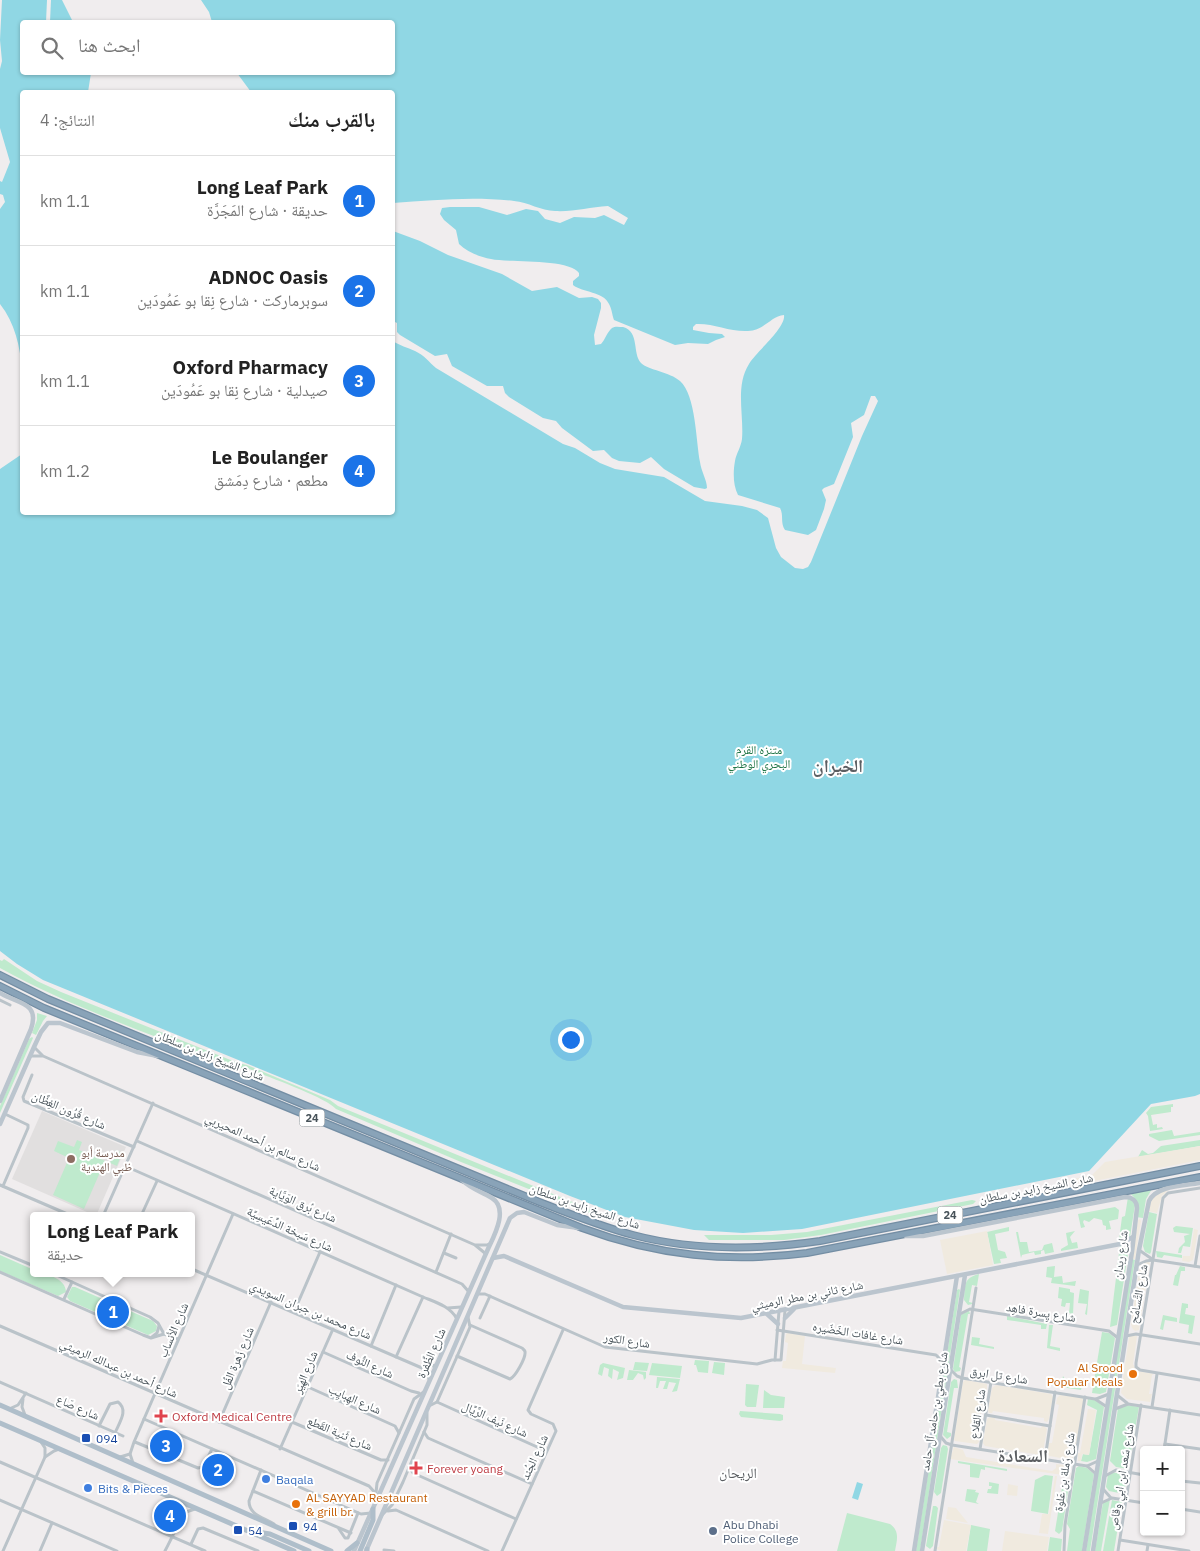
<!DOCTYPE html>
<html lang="ar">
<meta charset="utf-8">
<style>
body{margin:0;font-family:"IBM Plex Sans","Noto Naskh Arabic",sans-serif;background:#f2f2f2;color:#222;direction:rtl}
.controls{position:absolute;right:15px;bottom:15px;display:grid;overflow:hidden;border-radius:5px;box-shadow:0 1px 4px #0004}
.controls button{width:45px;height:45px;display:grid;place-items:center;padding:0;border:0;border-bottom:1px solid #e0e0e0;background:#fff;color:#222;font:25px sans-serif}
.you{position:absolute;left:570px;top:1039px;width:18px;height:18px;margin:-12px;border:4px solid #fff;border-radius:50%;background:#1a73e8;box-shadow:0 0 0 8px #1a73e833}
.badge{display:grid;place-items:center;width:32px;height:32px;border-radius:50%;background:#1a73e8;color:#fff;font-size:16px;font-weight:700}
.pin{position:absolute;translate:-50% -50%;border:2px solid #fff;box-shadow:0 1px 5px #0006}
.popup{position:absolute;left:30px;top:1212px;width:165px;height:65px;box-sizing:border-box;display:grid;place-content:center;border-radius:5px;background:#fff;filter:drop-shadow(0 1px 4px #0005);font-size:16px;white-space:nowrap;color:#767676}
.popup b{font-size:19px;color:#222}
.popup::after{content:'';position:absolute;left:50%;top:100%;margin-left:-10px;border:10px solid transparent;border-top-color:#fff}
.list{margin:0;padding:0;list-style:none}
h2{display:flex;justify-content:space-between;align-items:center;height:65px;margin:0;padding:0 20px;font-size:21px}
h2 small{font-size:16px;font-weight:400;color:#767676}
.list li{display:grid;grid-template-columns:32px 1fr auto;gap:15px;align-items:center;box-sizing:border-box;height:90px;padding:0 20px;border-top:1px solid #e0e0e0}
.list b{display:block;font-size:19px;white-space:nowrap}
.list p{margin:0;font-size:16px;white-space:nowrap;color:#767676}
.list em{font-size:16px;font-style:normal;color:#767676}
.icon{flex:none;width:28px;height:28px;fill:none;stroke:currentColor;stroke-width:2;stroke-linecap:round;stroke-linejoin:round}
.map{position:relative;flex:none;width:1200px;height:1551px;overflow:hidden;direction:ltr}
.search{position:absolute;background:#fff;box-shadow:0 1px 4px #0004;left:20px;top:20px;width:375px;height:55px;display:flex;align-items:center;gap:12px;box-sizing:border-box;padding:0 18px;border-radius:5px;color:#767676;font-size:19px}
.panel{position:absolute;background:#fff;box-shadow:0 1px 4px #0004;left:20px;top:90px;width:375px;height:425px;border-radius:5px;direction:rtl}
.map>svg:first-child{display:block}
.education{fill:#e1dfdf}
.green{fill:#bfeacd}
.sand{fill:#f0eadf}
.water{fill:#90d7e4}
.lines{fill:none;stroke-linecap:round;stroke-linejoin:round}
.highway-casing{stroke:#748ea4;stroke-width:8}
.street{stroke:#bac3c9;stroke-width:3}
.secondary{stroke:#bbc5ce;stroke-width:4.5}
.primary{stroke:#afbeca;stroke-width:5}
.highway{stroke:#89a3b8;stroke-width:5.5}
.education-dot{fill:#8d6e63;stroke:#fff;stroke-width:2}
.food-dot{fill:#e8710a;stroke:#fff;stroke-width:2}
.health-dot{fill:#e0444e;stroke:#fff;stroke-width:2}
.transit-dot{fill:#1a4fb4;stroke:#fff;stroke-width:2}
.shop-dot{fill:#3f7fe0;stroke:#fff;stroke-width:2}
.service-dot{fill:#5c6f8a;stroke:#fff;stroke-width:2}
.labels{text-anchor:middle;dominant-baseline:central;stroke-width:4;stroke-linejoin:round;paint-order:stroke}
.shield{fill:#fff;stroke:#7e868b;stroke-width:1}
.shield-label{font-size:11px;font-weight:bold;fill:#475259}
.park-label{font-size:12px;fill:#1e7445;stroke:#fff}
.street-label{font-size:12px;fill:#475259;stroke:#fff}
.education-label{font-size:12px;fill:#785e54;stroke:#fff;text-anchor:start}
.food-label{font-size:12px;fill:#c56008;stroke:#fff;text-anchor:end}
.health-label{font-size:12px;fill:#be3a42;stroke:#fff;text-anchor:start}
.transit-label{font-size:12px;fill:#164399;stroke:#fff;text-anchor:start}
.shop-label{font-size:12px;fill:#366cbe;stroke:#fff;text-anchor:start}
.service-label{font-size:12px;fill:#4e5e75;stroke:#fff;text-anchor:start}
.neighbourhood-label{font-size:14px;fill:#5b5e62;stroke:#fff}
.district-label{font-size:18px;font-weight:bold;fill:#5b5e62;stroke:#fff}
</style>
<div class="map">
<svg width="1200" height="1551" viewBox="0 0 1200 1551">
<rect width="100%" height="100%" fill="#f0edee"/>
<path class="education" d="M42,1111L126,1147L96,1216L12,1179Z"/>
<g class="green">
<path d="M4,959L37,981L61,992L238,1063L247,1065L330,1100L338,1106L592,1210L609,1215L601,1217L579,1209L461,1162L336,1109C326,1097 265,1076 247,1068H236C157,1036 74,1009 0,968V960L2,961Z"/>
<path d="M37,1013L47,1016L43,1021L36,1035L32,1033L37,1020Z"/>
<path d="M32,1037L33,1038L0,1113V1106L29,1039Z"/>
<path d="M1173,1104V1107H1171V1112L1151,1115L1153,1125L1157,1124V1128L1162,1127L1163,1129L1150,1131L1148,1116L1146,1113L1151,1107Z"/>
<path d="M1172,1130L1174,1136L1200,1132V1135L1159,1141L1149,1136V1134Z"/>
<path d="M77,1140L82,1142L79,1150L110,1163L106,1171L101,1170L84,1209L53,1195L69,1158L54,1151L58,1141L74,1147Z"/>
<path d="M1200,1140V1146L1138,1157L1142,1150L1148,1154L1153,1153L1161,1146Z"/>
<path d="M116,1150L122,1153L117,1166L110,1163Z"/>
<path d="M1152,1189L1146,1199L1143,1218L1136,1217C1137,1208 1139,1201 1131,1194Z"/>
<path d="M1128,1197L1132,1198L1135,1205L1130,1237L1119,1240L1122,1217L1125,1216Z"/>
<path d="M972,1200L976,1201L973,1204L821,1235L784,1240H709L704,1235H771L807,1232Z"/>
<path d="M1115,1207L1119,1210L1118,1219L1109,1221L1111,1229L1106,1230V1226L1103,1225L1102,1220L1094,1218L1089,1222L1084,1220L1083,1222L1085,1227L1081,1228L1078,1214Z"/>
<path d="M1149,1212L1157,1214L1151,1252L1150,1254L1145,1252L1143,1246Z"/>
<path d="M1176,1226L1193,1228L1190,1247L1183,1246L1181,1253H1178L1179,1248L1185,1242L1184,1236L1190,1234L1174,1232L1173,1228Z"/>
<path d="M1009,1227V1231L995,1234L998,1250L1005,1252L1007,1258L1000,1259L1001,1263L994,1264L987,1232Z"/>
<path d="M1075,1231L1070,1237L1072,1243L1077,1242L1078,1248L1061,1251V1249L1068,1245L1066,1233Z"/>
<path d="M1016,1232H1018L1020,1242H1027L1029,1252L1042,1250L1044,1245L1052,1243L1054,1252L1045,1254L1044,1250L1041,1251V1254L1035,1255L1034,1252L1022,1255L1021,1258Z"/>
<path d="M1120,1245L1127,1249L1128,1253L1117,1325L1110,1327Z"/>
<path d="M1156,1251L1182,1255V1258L1164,1255L1162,1258L1157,1257Z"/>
<path d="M0,1255L34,1270V1273C45,1273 66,1278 66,1292L58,1296L0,1271Z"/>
<path d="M1132,1259L1135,1260L1090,1551H1086Z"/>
<path d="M1055,1266L1054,1277L1062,1276L1063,1283L1076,1281L1075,1286L1051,1283L1052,1278L1046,1277L1047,1267Z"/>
<path d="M1180,1266L1185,1267V1271H1181L1178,1286L1173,1285L1175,1275H1176Z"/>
<path d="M979,1274L977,1286L972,1285L969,1302L973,1303L972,1304L968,1305L964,1300C965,1286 963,1278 979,1274Z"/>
<path d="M72,1287H75L153,1321L157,1326L156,1331L148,1335L70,1301L67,1297Z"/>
<path d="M1059,1287L1070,1289V1292L1074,1293L1073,1314L1069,1313L1070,1303H1066L1065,1307L1061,1306L1062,1299L1058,1298Z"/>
<path d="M959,1289L960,1290L920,1551H916L957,1290Z"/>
<path d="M1080,1289L1089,1291L1087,1315L1085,1314L1087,1304L1078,1303Z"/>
<path d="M1182,1303L1188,1304V1308H1186L1185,1314L1195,1316L1192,1334L1188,1333L1189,1325L1179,1323Z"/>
<path d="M969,1310L970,1314H968L959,1367L961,1368L960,1371L955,1372L953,1369L961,1315Z"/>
<path d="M1163,1315L1177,1318V1322L1165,1320L1163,1330L1160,1329Z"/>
<path d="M1007,1316L1047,1324L1046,1329H1041V1325L1007,1320Z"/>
<path d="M1049,1325H1053L1050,1346L1060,1348V1351L1047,1348Z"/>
<path d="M1102,1332L1109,1333L1115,1338L1106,1392L1100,1394L1092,1393Z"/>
<path d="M972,1337L980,1338L979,1344L994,1347V1349L971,1345Z"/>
<path d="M695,1360L709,1361L708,1373L698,1372L696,1365H694Z"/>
<path d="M635,1362L649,1363L647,1371L633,1370Z"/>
<path d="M714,1362L725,1363L724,1375L712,1373Z"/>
<path d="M603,1363L625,1368L623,1378L617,1380L619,1372L613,1369L612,1379L608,1376L609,1369L604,1367L602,1376L598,1374L600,1365Z"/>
<path d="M652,1363L682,1366L680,1378L649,1375Z"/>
<path d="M629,1370L646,1372V1378L644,1380L643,1375L638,1373L633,1380H627Z"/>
<path d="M1063,1376L1065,1379L1083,1382L1081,1390L1061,1387Z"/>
<path d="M657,1377L680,1379L677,1391L672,1392L676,1383L669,1382L667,1389H663L666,1381H660L658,1388H656Z"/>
<path d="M954,1379L957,1380L958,1388H954L947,1432L951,1433V1436L947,1439L943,1435L951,1382Z"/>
<path d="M746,1384L759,1385L756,1407H747L745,1405Z"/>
<path d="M764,1390L771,1395L785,1397L784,1408H763Z"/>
<path d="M1088,1399L1095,1400L1104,1407L1096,1459L1087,1462L1081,1461L1083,1454L1089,1455L1097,1410L1087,1405Z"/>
<path d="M1127,1405L1139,1407L1128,1469L1116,1467L1110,1461L1118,1408Z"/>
<path d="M740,1411L780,1414L783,1415V1420L780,1421L741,1417L739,1414Z"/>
<path d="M943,1445L947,1446L948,1449L941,1493L937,1496L934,1492L941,1448Z"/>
<path d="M958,1461L1007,1469V1471L985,1467V1470L981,1469L979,1478L970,1477V1465L958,1463Z"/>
<path d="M1079,1466L1087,1468L1094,1474L1082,1551H1067L1070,1529L1067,1524L1076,1468Z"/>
<path d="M1112,1472L1127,1475L1124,1494L1109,1491L1106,1487L1108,1474Z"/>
<path d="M1045,1475L1053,1476L1048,1514L1031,1511L1035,1480Z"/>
<path d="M989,1482L999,1484L998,1494L987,1493L988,1489H991L992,1486H989Z"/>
<path d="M1063,1482H1066L1069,1484L1062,1531L1059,1534L1055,1531Z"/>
<path d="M967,1489L976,1490L975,1492L979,1493L976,1502L979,1504L965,1501Z"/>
<path d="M1110,1499L1101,1551H1095L1103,1502Z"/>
<path d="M1112,1500L1122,1502L1114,1551H1103Z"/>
<path d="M933,1506H936L938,1508L933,1546L930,1549L926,1546Z"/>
<path d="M847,1513L890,1524C900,1531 897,1540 895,1551H837Z"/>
<path d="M971,1525L990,1529L987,1551H967Z"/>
<path d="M1050,1537L1062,1539L1061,1551H1048Z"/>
</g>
<g class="sand">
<path d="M1200,1146V1160L1079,1184H1074L1069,1180L1092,1175L1105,1162Z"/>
<path d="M1171,1188L1162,1196L1157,1213L1148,1211L1152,1195Z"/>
<path d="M1140,1219L1141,1221L1135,1259H1132L1138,1220Z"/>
<path d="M1194,1229L1198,1230L1193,1260L1189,1262L1182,1261L1183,1256H1190Z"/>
<path d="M987,1231L993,1265L947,1274L940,1240Z"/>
<path d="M1150,1261L1139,1330L1135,1331L1132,1328L1131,1324L1140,1267L1143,1262Z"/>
<path d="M788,1333L805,1336L802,1364L836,1368L835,1373L782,1368L783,1361H786L788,1343L785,1342L786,1334Z"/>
<path d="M1131,1335L1137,1336L1133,1364L1137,1371L1154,1374L1152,1375L1149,1394H1152L1150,1402L1127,1399L1121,1393L1129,1337Z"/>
<path d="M965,1380L987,1384V1391H985L977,1437H980L979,1442L977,1444L955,1441L954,1440L963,1382Z"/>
<path d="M996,1385L1051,1394L1053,1397L1049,1419L1047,1422L1044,1421V1418L993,1411L992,1413H989L988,1410L992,1388Z"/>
<path d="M1060,1395L1083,1398L1084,1400L1076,1445L1071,1444L1070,1451L1074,1452L1073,1458L1071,1460L1050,1456L1047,1454L1049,1443H1052L1059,1405L1056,1404L1057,1398Z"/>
<path d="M1088,1409L1096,1410L1089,1455L1082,1454L1081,1461H1078V1453H1080Z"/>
<path d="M990,1417L995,1418V1420L1041,1428L1042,1426H1044L1047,1429L1043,1452L1040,1455L985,1446L983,1443L987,1419Z"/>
<path d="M954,1447L963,1450L966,1457L1052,1471L1056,1468V1464L1070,1466L1071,1468L1070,1476L950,1459Z"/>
<path d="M1055,1476H1057L1048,1534L1039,1533L1042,1514H1049Z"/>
<path d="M1008,1484L1018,1486L1017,1496L1007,1495Z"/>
<path d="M948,1507L956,1508L968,1523L946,1519Z"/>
<path d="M944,1520L971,1525L966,1551H942L936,1549L937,1547H939Z"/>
<path d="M1005,1531L1049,1537L1047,1551H1002Z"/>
</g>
<g class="water">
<path d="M2,0H47L46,22H22V72L91,73L88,92H22V370C20,346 15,323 0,304V209L5,202L3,195L0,194V181L2,182L10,162L0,128V69L2,61L0,40Z"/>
<path d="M51,0H62L73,22H50Z"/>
<path d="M201,0H1200V1094L1195,1096L1151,1104L1089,1171L802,1229L743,1233L694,1230L625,1217L570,1196L43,980L17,964L0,951V469L22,454V512H392L393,341C400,346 407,347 415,351C424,355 429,362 436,368L563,444L575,448L600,463L615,469L664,477L705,501L742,506L757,510L768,518L776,548L781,557L795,568L803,569L808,567L811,562L862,436L878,401L875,396H871L864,415L851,423L853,437L834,484L824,488L822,490L826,500L824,509L816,530L808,535L785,530C780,523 784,515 780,508L738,495C733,485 733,472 735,461C736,454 741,447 742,439C744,415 735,386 749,364C757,351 786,328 784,315C771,316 765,330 748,331C730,332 713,323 696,324L693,327V330L709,333L722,334L725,337L716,340L708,344L688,343L675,345L614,320C612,315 612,309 609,304C603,291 583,293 573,285V281L579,276V273C569,258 509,263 491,259C480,257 467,252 459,244L456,230L444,220L440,214L442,208L450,207H479L507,215L526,209L538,211L545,219L560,223L574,217L595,218L604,215L624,225L628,218L608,206C590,207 573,212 555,211C541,211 528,202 514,201C474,196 433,200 393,203L392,92H251L237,73L392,72V22H212L209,12Z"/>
<path d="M393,231L420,241L448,255L502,274L532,291L557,287L579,298L592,297L598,299L601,303V308L594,335L595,345L601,344C605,340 607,332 612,328C615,326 619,327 623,327C640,332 632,353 641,363C648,370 670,372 680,381C696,395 696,442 700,462C701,471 707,480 707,488L705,489L694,487L664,469L651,457L640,463L619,461L612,458L604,450L593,451L562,428L556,421L543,418L509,397L505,393L503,386H487L452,366L447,354L435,356L400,335L397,332V323L393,321Z"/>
<path d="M857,1482L863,1484L858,1500L852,1498Z"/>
</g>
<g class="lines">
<defs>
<g id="highway">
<path d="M0,975L48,999L532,1199C565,1212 599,1226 633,1235C694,1251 758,1250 820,1241L1200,1166"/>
<path d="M0,986L44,1008L582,1228C657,1256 729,1263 807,1253L1200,1177"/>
</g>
</defs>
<use href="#highway" class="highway-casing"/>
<g class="street">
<path d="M0,1000L10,1005"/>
<path d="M34,1047L42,1055"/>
<path d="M31,1056H43L475,1245L486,1254"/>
<path d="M32,1075L23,1097L24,1101L134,1147"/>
<path d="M137,1141L462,1284L469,1292"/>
<path d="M125,1166L423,1297C435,1302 450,1306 457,1319"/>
<path d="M0,1185L72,1216"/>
<path d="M3,1186L28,1128V1125L5,1114"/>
<path d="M1200,1188L1168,1193L1163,1198L1136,1363V1367L1140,1370L1200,1380"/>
<path d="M103,1216L153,1103"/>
<path d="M141,1216L157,1181"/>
<path d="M476,1245H487L491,1243"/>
<path d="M1139,1250L1152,1259"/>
<path d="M0,1252L34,1266"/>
<path d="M444,1253L456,1258"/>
<path d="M1137,1265L1146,1261L1153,1260L1200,1267"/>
<path d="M1195,1266L1200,1236"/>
<path d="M192,1269L422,1368L427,1373L429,1379"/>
<path d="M0,1272L143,1335L151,1338L164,1334L178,1339"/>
<path d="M436,1272L451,1234"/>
<path d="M52,1273L150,1317L158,1323L164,1334"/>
<path d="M478,1294H485L605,1347L757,1364L772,1360H781L785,1310"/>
<path d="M64,1299L72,1282"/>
<path d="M448,1308L461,1307"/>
<path d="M294,1312L320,1252"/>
<path d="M960,1314L970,1309L1109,1331L1118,1338"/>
<path d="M480,1318L490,1296"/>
<path d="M0,1326L369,1486L378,1496"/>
<path d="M777,1330L936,1355L943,1362"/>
<path d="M1126,1336L1136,1334L1200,1344"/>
<path d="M152,1337L157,1333L159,1326"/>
<path d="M371,1346L396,1285"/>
<path d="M323,1352L411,1391L419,1393"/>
<path d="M457,1356L510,1379C515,1377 526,1358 525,1352C525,1350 523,1349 522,1348L470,1325"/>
<path d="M396,1357L423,1297"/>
<path d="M775,1360L779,1311"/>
<path d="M423,1368L436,1365"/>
<path d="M951,1370L957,1376L962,1378L1095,1399L1107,1407"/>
<path d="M0,1382L123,1436"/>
<path d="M308,1387L395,1426L399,1433"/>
<path d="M1117,1395L1127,1403"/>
<path d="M23,1399L22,1407L25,1415"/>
<path d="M1096,1399L1109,1394"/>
<path d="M437,1402L546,1451"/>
<path d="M429,1406L437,1402L470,1327L468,1317"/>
<path d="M1152,1407L1157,1374"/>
<path d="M9,1409L18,1405L26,1393"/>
<path d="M1115,1409L1128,1404L1200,1415"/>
<path d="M986,1415L1050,1426"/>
<path d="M144,1419L361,1514L371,1513"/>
<path d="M219,1422L271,1302"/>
<path d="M292,1422L381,1460H388"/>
<path d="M99,1426L110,1404L118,1402C129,1410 119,1423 115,1433"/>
<path d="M424,1432L428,1438L532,1484"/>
<path d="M941,1437L946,1443L952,1445L1087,1466L1096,1474"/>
<path d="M41,1442L45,1448V1457"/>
<path d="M135,1442L198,1468L203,1467L212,1449"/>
<path d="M1165,1444L1200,1449"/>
<path d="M280,1449L333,1329"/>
<path d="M980,1449L991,1382"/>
<path d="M1164,1450L1170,1410"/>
<path d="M120,1457L130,1454"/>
<path d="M1045,1459L1055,1392"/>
<path d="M0,1462L205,1551"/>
<path d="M133,1463L130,1454L134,1442L233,1214"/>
<path d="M1087,1466L1098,1461"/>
<path d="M409,1467L413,1473L516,1519"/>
<path d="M261,1470L249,1501C249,1515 263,1517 274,1524"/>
<path d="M1105,1476L1116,1470L1144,1475"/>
<path d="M1181,1481L1200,1483"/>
<path d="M1103,1489L1111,1498"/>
<path d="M253,1491L351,1533"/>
<path d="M376,1493L377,1483L414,1399L425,1391"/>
<path d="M0,1500L117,1551"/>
<path d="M1101,1503L1112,1498L1144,1503"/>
<path d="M1181,1509L1200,1512"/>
<path d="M388,1511L396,1510L488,1551"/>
<path d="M382,1515L392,1505L403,1482L427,1425V1413"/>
<path d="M180,1518L186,1512L195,1509"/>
<path d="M339,1529L345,1538H348L358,1513"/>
<path d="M1120,1540L1189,1551"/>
<path d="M191,1544L198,1529L203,1528L258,1551"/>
<path d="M384,1550L394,1551"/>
<path d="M3,1551L45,1457L54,1451L59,1449"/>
<path d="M40,1551L52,1523"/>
<path d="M165,1551C173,1535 184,1518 177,1501"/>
<path d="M502,1551L556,1431L553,1424L531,1414L528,1410L563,1330"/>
<path d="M935,1551L976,1288"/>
<path d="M1064,1551L1065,1525L1085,1397"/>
<path d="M1118,1551L1141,1405"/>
<path d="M1147,1551L1148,1545"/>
</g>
<g class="secondary">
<path d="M0,993C18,1004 40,1002 31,1029L0,1101"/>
<path d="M0,1124L34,1047L41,1032L48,1023H60L137,1052L158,1056"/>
<path d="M906,1236H923L1125,1197C1132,1197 1137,1201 1137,1208L1132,1252L1084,1551"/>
<path d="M493,1258L504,1256L623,1307L741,1318L1120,1244L1133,1237"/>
<path d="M767,1314L778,1324"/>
<path d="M785,1318L794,1309"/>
<path d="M354,1551L488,1249C494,1236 509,1209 492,1198C481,1191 472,1190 462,1180"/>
<path d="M366,1551L510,1218L517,1213L524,1212L557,1225L579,1228"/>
<path d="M914,1551L957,1276"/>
<path d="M922,1551L965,1275"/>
<path d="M1093,1551L1139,1250L1149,1201C1157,1185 1184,1186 1200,1183"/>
</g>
<g class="primary">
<path d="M0,1405L331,1551"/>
<path d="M0,1423L294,1551"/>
<path d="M257,1532L270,1534L309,1551"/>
<path d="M367,1549V1551"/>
<path d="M347,1551L357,1543"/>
<path d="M360,1551L373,1520V1509"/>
</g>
<use href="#highway" class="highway"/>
</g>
<circle class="education-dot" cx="71" cy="1159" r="5"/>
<g class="food-dot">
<circle cx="1133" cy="1374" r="5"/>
<circle cx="296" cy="1504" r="5"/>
</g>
<g class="health-dot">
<path d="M158.5 1408.5h5v5h5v5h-5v5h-5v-5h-5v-5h5z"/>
<path d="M413.5 1460.5h5v5h5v5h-5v5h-5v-5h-5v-5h5z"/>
</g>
<g class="transit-dot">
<rect x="81" y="1433" width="10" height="10" rx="2.5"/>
<rect x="288" y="1521" width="10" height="10" rx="2.5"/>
<rect x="233" y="1525" width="10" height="10" rx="2.5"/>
</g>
<g class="shop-dot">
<circle cx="266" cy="1479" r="5"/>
<circle cx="88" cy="1488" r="5"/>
</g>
<circle class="service-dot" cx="713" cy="1531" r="5"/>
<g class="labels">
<g class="shield">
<rect x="299.5" y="1109.5" width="25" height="17" rx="4"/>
<rect x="937.5" y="1206.5" width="25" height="17" rx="4"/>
</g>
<g class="shield-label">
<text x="312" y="1118">24</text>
<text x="950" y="1215">24</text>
</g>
<g class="park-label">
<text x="759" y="749">متنزه القرم<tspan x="759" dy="14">البحري الوطني</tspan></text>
</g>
<g class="street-label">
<text transform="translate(210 1055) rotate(22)">شارع الشيخ زايد بن سلطان</text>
<text transform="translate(69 1110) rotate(23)">شارع قُرُون الغِظَّان</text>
<text transform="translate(263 1142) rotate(24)">شارع سالم بن أحمد المحيربي</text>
<text transform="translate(1036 1188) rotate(-11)">شارع الشيخ زايد بن سلطان</text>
<text transform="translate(303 1204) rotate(24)">شارع بُرق الوَيَّاية</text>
<text transform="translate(585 1206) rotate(19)">شارع الشيخ زايد بن سلطان</text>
<text transform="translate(290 1229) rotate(24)">شارع سَبخة الدِّعَيسِيَّة</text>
<text transform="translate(1120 1255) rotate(-82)">شارع ربدان</text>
<text transform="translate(1138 1294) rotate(-80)">شارع التَّسامُح</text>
<text transform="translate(807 1295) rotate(-11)">شارع ثاني بن مطر الرميثي</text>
<text transform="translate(311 1310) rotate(23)">شارع محمد بن جبران السويدي</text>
<text transform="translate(1041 1312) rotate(9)">شارع يِسرة فاهِد</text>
<text transform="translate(173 1330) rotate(-67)">شارع الأنساب</text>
<text transform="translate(858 1333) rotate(9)">شارع غافات الخَضَيره</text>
<text transform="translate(627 1340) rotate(9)">شارع الكور</text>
<text transform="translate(431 1353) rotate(-66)">شارع الظَّفرة</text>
<text transform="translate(237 1358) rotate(-67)">شارع زَهرة الفُل</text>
<text transform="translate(370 1364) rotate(24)">شارع النُّوف</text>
<text transform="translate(119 1368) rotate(24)">شارع أحمد بن عبدالله الرميثي</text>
<text transform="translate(305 1372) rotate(-67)">شارع الهِيَر</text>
<text transform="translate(999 1375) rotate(9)">شارع تل ابرق</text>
<text transform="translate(355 1399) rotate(24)">شارع الهِبايِب</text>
<text transform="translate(78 1407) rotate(24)">شارع صَاع</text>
<text transform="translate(934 1411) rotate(-81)">شارع بطي بن حامد آل حامد</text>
<text transform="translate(977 1414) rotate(-81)">شارع القِلاع</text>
<text transform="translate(495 1419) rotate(24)">شارع نَيف الرَّيَّال</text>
<text transform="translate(340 1433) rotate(23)">شارع ثَنية القَطع</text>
<text transform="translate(534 1457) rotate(-65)">شارع الجُند</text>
<text transform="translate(1064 1472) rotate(-81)">شارع رَملة بن عَلوة</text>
<text transform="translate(1121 1477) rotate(-81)">شارع سَعد ابن ابي وقاص</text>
</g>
<g class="education-label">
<text x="81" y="1152">مدرسة أبو<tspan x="81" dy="14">ظبي الهندية</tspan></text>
</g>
<g class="food-label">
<text x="1123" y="1367">Al Srood<tspan x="1123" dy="14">Popular Meals</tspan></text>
<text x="306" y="1497" text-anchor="start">AL SAYYAD Restaurant<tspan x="306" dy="14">&amp; grill br.</tspan></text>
</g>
<g class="health-label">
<text x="172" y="1416">Oxford Medical Centre</text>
<text x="427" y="1468">Forever yoang</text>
</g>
<g class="transit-label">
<text x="96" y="1438">094</text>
<text x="303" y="1526">94</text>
<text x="248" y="1530">54</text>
</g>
<g class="shop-label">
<text x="276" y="1479">Baqala</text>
<text x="98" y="1488">Bits &amp; Pieces</text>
</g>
<g class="service-label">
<text x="723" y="1524">Abu Dhabi<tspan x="723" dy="14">Police College</tspan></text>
</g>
<g class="neighbourhood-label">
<text x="738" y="1473">الريحان</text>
</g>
<g class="district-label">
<text x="838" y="765">الخيران</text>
<text x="1023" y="1455">السعادة</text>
</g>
</g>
</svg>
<div class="controls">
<button>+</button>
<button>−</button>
</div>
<div class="you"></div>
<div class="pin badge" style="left:113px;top:1312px">1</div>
<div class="popup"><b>Long Leaf Park</b>حديقة</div>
<div class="pin badge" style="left:218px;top:1470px">2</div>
<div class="pin badge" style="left:166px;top:1446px">3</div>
<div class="pin badge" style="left:170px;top:1516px">4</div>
<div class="search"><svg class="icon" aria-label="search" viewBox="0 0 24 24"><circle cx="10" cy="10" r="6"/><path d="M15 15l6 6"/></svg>ابحث هنا</div>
<section class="panel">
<h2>بالقرب منك<small>النتائج: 4</small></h2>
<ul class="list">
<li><span class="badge">1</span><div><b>Long Leaf Park</b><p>حديقة · شارع المَجَرَّة</p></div><em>1.1 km</em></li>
<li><span class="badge">2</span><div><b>ADNOC Oasis</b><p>سوبرماركت · شارع نِقا بو عَمُودَين</p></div><em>1.1 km</em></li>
<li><span class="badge">3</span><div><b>Oxford Pharmacy</b><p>صيدلية · شارع نِقا بو عَمُودَين</p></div><em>1.1 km</em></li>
<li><span class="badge">4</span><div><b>Le Boulanger</b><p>مطعم · شارع دِمَشق</p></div><em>1.2 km</em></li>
</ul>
</section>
</div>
